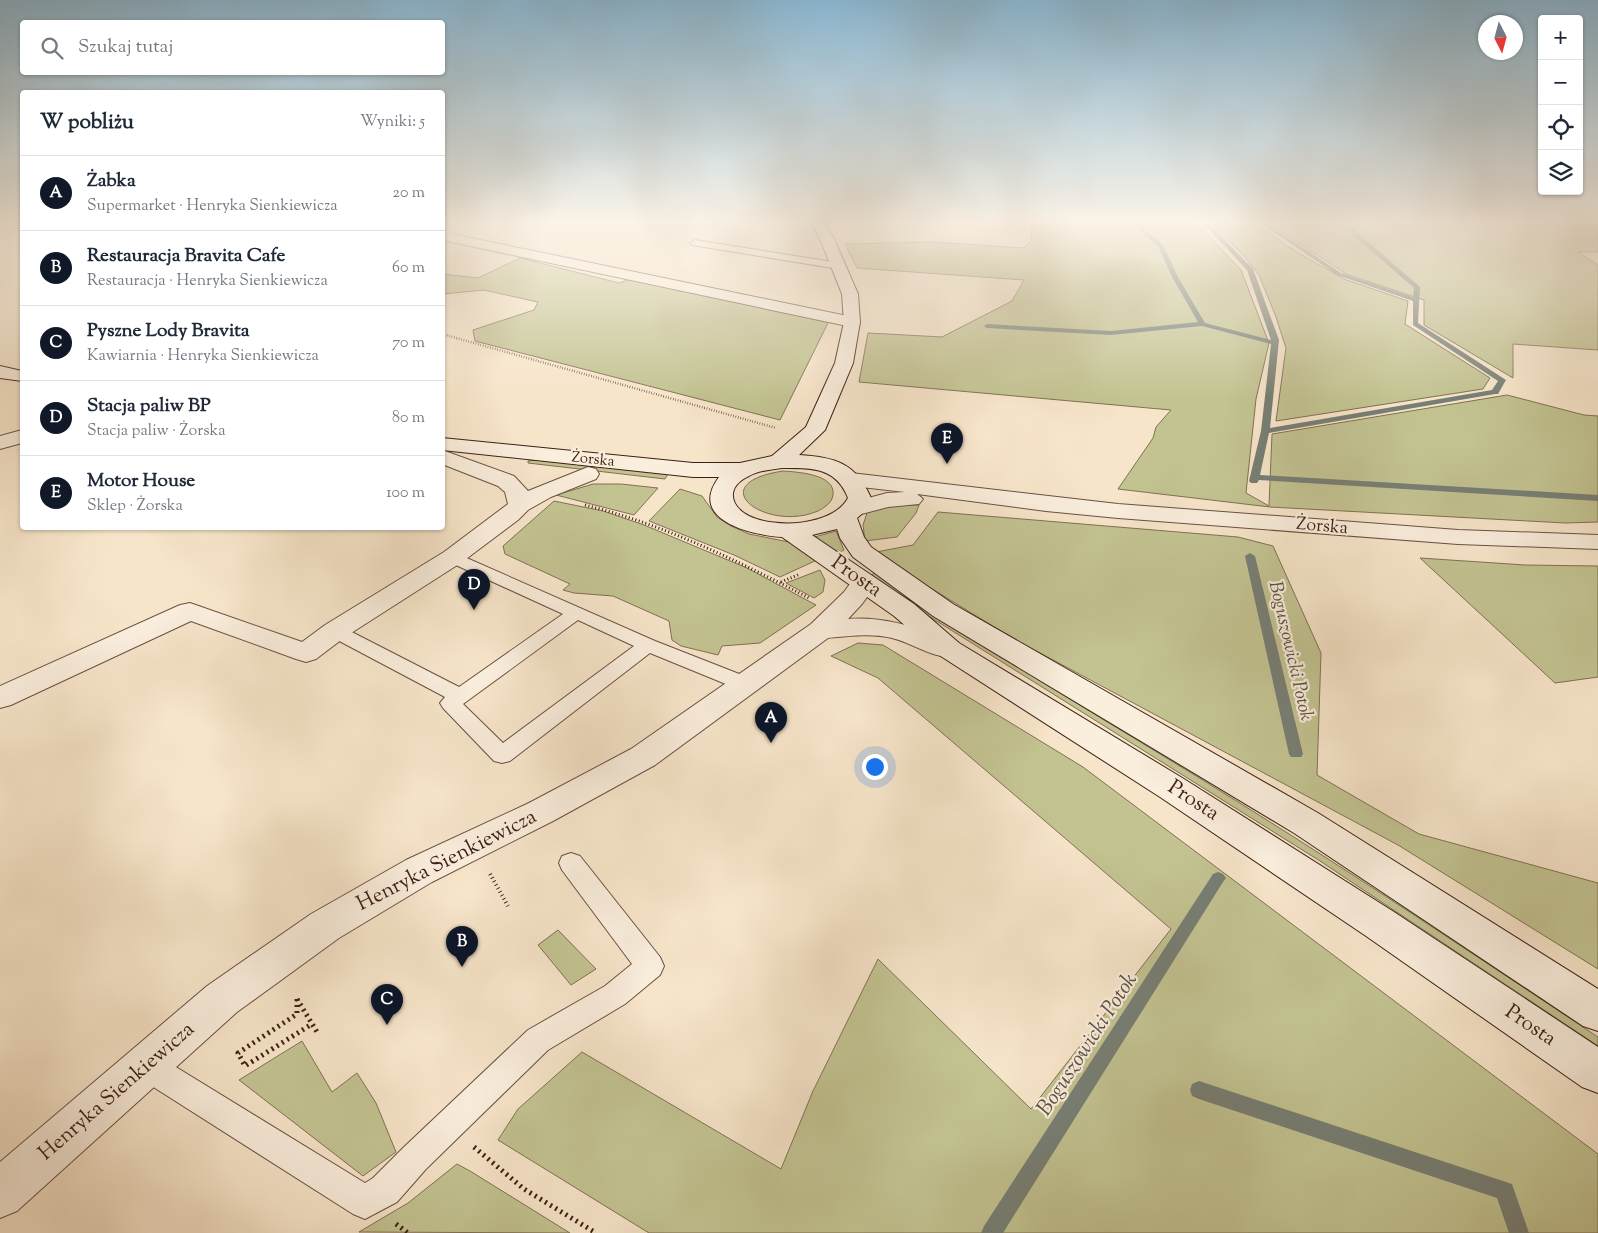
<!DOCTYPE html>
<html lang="pl">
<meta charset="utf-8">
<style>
body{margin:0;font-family:"Sorts Mill Goudy",serif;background:#f6f6f7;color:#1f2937}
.controls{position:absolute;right:15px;top:15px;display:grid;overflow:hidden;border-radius:5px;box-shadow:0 1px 4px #0004}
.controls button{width:45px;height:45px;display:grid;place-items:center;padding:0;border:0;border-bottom:1px solid #e0e1e3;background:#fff;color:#1f2937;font:25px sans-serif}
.compass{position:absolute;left:1478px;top:15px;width:45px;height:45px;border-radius:50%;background:#fff;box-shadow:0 1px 4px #0004;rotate:174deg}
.you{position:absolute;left:874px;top:766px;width:18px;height:18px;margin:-12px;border:4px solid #fff;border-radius:50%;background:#1a73e8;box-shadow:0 0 0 8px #1a73e833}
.badge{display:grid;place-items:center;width:32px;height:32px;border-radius:50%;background:#111827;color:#fff;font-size:16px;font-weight:700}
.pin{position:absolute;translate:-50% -41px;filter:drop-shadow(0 1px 2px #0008)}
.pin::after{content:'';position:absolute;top:26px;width:18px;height:15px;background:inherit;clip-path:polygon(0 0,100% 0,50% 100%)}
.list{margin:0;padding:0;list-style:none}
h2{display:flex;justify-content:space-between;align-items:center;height:65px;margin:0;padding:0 20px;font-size:21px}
h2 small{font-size:16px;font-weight:400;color:#747a83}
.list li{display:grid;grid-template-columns:32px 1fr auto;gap:15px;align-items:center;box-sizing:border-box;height:75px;padding:0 20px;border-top:1px solid #e0e1e3}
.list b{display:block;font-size:19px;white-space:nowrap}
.list p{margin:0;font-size:16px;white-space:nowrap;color:#747a83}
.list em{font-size:16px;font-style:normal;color:#747a83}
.icon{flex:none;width:28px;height:28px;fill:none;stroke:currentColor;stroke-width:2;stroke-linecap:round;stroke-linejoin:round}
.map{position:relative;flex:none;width:1598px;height:1233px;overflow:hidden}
.search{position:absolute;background:#fff;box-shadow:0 1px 4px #0004;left:20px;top:20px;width:425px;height:55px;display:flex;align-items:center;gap:12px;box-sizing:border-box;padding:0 18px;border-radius:5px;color:#747a83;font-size:19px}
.panel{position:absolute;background:#fff;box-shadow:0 1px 4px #0004;left:20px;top:90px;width:425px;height:440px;border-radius:5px}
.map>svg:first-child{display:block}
.green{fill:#c3c392;stroke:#807153}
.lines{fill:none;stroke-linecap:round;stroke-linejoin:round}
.stream{fill:#777f75;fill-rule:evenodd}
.lane-casing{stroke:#6c5042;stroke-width:2}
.street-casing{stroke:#6c5042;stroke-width:2}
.secondary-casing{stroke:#3d1f14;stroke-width:2}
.path-far3{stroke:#3d1f14;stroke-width:2.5;stroke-dasharray:0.5 2;stroke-linecap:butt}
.path-far2{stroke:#3d1f14;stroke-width:3;stroke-dasharray:1 2.5;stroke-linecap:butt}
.path-far1{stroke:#3d1f14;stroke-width:4;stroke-dasharray:1 3;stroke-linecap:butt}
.path{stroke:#3d1f14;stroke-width:5;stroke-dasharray:2 4;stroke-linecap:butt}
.lane{fill:#faeedd;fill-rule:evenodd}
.street{fill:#faeedd;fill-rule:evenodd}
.secondary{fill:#faeedd;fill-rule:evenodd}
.labels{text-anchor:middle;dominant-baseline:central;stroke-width:4.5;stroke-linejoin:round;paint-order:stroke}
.far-street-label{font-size:15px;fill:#3d1f14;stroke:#faeedd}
.street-label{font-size:18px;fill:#3d1f14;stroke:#faeedd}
.water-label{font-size:19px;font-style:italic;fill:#5a4f45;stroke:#faeedd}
.near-street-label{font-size:21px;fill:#3d1f14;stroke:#faeedd}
.near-water-label{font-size:22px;font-style:italic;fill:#5a4f45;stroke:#faeedd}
</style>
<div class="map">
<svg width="1598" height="1233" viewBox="0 0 1598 1233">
<rect width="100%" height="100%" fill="#f7e5ca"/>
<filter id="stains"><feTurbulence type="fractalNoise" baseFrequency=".004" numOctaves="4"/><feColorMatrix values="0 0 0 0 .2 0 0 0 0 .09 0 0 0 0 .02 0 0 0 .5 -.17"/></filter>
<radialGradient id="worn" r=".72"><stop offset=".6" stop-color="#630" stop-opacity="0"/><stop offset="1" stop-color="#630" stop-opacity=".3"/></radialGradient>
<g class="green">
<path d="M1031,224H1198L1241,270L1269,343L1256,399L1246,493L1269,506L1272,434L1507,395L1584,415L1598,416V522L1565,523L1270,507L1118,489L1153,438L1156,427L1171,410L859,382L868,333L942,337L1012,301L1024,280L857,268L845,244L931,242L1024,248L1031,241Z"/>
<path d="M1212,224H1256L1295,251L1344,279L1408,301L1405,324L1490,378L1483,389L1276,421L1286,348L1276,317L1259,275L1243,255Z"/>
<path d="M1270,224H1598V252H1578L1598,265V350L1513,344V378L1424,325V300L1346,274Z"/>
<path d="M520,258L619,283L631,279L829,321L780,420L475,341L473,330L534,310L538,302L484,290L443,294V274L478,278Z"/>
<path d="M535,460L669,472L665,479L528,463V461Z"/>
<path d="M783,471C797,472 836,474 833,495C832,503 824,508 818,511C767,533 699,484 783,471Z"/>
<path d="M593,484H621L658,488L634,515L556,495Z"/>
<path d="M680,489L702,496L717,517L731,526L749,534L789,542L817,560L780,577L734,555L649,521Z"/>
<path d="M554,501L603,511L644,525L747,568L816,605L760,643L722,646L718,655L681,646L672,640L669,621L613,596L574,593L563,590L570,584L505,554L503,546Z"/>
<path d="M896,505H919L916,513L897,537L865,541L863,525L867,513L881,507Z"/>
<path d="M938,512L1238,537L1273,546L1321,653L1317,775L1419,834L1598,883V969L1398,845L1014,639L901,570L876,552L913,545Z"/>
<path d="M836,531L844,550L836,554L811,538Z"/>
<path d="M1420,558L1525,565L1598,566V677L1555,683Z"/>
<path d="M820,570L825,580L823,592L814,598L786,583Z"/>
<path d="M875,573C996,658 1125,731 1251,810C1368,883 1483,961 1598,1037V1046L1320,861L927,615L869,576Z"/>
<path d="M858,643L883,645L1083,767L1598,1154V1233H649L498,1140L518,1109L582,1052L781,1169L813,1091L878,959L1031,1109L1171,929L878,678L831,656Z"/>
<path d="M558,930L596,969L571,985L538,945Z"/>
<path d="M302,1041L332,1092L357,1073L376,1103L396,1152L363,1176L239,1080Z"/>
<path d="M457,1164L470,1171L570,1233L359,1232L408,1203Z"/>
</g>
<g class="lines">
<g class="stream">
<path d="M1137,224H1142L1144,229L1163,245L1178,277L1205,323L1271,340L1247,270L1204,224H1209L1253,269L1279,340L1270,428L1492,390L1498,381L1413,325V301L1337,275L1262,224H1268L1341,273L1413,297L1414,288L1346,229L1357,224H1366L1353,229L1420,287L1418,323L1506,380L1498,394H1495L1269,433L1260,475L1598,495V501L1259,480L1257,483H1251L1249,481L1261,431L1271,344L1202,326L1111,335L987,328L984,326L987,324L1111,331L1198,322L1172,277L1158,246L1140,231Z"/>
<path d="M1250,553L1255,556L1303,754L1301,757H1291L1289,754L1245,556Z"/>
<path d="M1218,872L1223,874L1226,878L1223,882L1003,1233H981L984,1226L1213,874Z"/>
<path d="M1199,1081L1512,1184L1529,1233H1509L1497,1198L1199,1099L1192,1096L1190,1090L1192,1084Z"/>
</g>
<defs>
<g id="lane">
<path d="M695,240L839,263L844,266L839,269L692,245L690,243Z"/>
<path d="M453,552L655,641L752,679L755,684L752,689L745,691L738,689L650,653L510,761L502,763L494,761L443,708L440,703L445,697L328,635L325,631L328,627L335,625L342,627L459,687L563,614L447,561L444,557L447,553ZM578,620L634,646L503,743L463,704Z"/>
<path d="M571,853L580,856L660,957L664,966L660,975L625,1004L548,1050L426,1169L397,1202L365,1219L353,1214L136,1076L132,1066L136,1056L147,1051L158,1056L365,1183L373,1178L404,1147L528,1030L605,986L632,964L562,870L559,863L562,856Z"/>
</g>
<g id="street">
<path d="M442,232L852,317L858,318L860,322L858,326L852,327L442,240Z"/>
<path d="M22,430V443L0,449V436Z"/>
<path d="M442,450L514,476L528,491L588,467L596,469L599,474L596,479L551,497L528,510L518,520L462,562L345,637L316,659L306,662L296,659L191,621L11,705L0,708V686L180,605L190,603L302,642L325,625L444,552L508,504L505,492L498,486L442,464Z"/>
<path d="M851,473L1118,504L1458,530L1598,535V549L1458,544L1118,518L1046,511L917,494L923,499L919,504L888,507L854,516L846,514L842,509L846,504L887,493L905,492L843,485L840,480L843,475Z"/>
<path d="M864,575L873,577L877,583L862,604L848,619C889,616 921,630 959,643L963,649L959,655C936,662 914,643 892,638C871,633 849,636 828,638L655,765L553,821L432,882L339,938L237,1012L17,1211L0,1218V1162L207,986L311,914L406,860L529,803L631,749L811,624L844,592L855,577Z"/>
</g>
<g id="secondary">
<path d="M812,224H825L834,239L858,294L860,322L853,363L825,430L799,455C835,457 856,463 871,498L865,511L857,518L864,537L871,547L953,604L1318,813L1598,989V1031L1583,1026L1294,833L933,616L853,557L840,538L837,529L812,535L914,604L959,643L1184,779L1394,912L1598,1047V1093L1582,1087L1366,936L1160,797L939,655L894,616L782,537C751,535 687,520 719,477H693L442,450V438L693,463H740L772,456L806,427L835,363L844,322L842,294L820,239ZM782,468C812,468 836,467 848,498C833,526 775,529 749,516C728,505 727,486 749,476C759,470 771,470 782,468Z"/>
<path d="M0,366L22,371V381L0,378Z"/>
</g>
</defs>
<use href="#lane" class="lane-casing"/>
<use href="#street" class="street-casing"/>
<use href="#secondary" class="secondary-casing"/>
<path class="path-far3" d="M442,334L776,428"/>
<g class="path-far2">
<path d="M585,505C663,524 738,561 809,598"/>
<path d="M781,582L800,574"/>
</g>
<path class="path-far1" d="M490,874L508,906"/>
<g class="path">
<path d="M297,999V1014L238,1053L245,1066L312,1024"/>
<path d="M297,999L317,1032"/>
<path d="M474,1147L524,1189L596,1233"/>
<path d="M396,1224L408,1233"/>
</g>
<use href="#lane" class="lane"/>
<use href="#street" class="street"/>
<use href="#secondary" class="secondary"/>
</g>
<linearGradient id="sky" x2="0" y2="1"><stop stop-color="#8ab8d4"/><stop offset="0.56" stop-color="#fbf3e7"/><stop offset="1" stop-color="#fbf3e7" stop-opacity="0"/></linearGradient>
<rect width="1598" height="397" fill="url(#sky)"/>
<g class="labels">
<g class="far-street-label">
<text transform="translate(593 460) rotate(6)">Żorska</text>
</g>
<g class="street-label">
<text transform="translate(1322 527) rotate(5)">Żorska</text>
</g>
<g class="water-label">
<text transform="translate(1290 651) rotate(77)">Boguszowicki Potok</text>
</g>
<g class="near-street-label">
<text transform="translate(856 577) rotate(35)">Prosta</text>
<text transform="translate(1193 801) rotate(33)">Prosta</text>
<text transform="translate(447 861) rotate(-27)">Henryka Sienkiewicza</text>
<text transform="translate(1530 1026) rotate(34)">Prosta</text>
<text transform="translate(117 1092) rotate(-41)">Henryka Sienkiewicza</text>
</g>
<g class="near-water-label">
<text transform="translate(1088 1045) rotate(-57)">Boguszowicki Potok</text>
</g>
</g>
<rect width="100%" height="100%" filter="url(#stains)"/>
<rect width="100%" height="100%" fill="url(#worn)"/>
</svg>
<div class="controls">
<button>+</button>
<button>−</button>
<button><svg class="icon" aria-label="locate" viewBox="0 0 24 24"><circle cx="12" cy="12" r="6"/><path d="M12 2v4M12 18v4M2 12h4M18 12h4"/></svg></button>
<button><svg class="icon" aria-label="layers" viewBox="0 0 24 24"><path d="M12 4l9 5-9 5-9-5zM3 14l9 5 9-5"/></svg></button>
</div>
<svg class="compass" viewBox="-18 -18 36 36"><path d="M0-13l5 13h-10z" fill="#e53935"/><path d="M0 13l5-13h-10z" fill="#747a83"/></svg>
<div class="you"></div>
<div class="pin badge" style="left:771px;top:743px">A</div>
<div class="pin badge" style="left:462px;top:967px">B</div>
<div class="pin badge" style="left:387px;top:1025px">C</div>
<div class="pin badge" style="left:474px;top:610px">D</div>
<div class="pin badge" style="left:947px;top:464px">E</div>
<div class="search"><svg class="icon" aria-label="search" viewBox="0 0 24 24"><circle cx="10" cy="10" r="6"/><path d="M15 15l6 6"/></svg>Szukaj tutaj</div>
<section class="panel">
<h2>W pobliżu<small>Wyniki: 5</small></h2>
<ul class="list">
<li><span class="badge">A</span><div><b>Żabka</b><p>Supermarket · Henryka Sienkiewicza</p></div><em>20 m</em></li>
<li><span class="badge">B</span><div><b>Restauracja Bravita Cafe</b><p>Restauracja · Henryka Sienkiewicza</p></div><em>60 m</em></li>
<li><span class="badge">C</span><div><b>Pyszne Lody Bravita</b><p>Kawiarnia · Henryka Sienkiewicza</p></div><em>70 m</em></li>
<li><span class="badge">D</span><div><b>Stacja paliw BP</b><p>Stacja paliw · Żorska</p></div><em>80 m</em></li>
<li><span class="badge">E</span><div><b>Motor House</b><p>Sklep · Żorska</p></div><em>100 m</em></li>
</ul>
</section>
</div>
